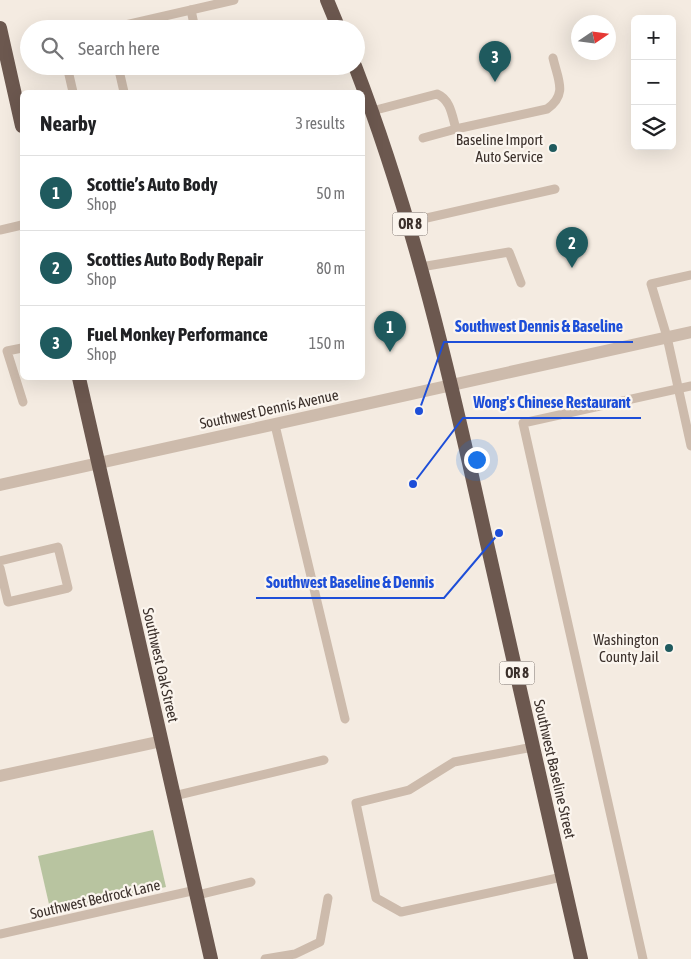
<!DOCTYPE html>
<meta charset="utf-8">
<style>
body{margin:0;font-family:"Asap Condensed",sans-serif;background:#f6f6f6;color:#202124}
.controls{position:absolute;right:15px;top:15px;display:grid;overflow:hidden;border-radius:8px;box-shadow:0 5px 20px #0002}
.controls button{width:45px;height:45px;display:grid;place-items:center;padding:0;border:0;border-bottom:1px solid #e0e0e0;background:#fff;color:#202124;font:25px sans-serif}
.compass{position:absolute;left:571px;top:15px;width:45px;height:45px;border-radius:50%;background:#fff;box-shadow:0 5px 20px #0002;rotate:77deg}
.you{position:absolute;left:476px;top:459px;width:18px;height:18px;margin:-12px;border:4px solid #fff;border-radius:50%;background:#1a73e8;box-shadow:0 0 0 8px #1a73e833}
.badge{display:grid;place-items:center;width:32px;height:32px;border-radius:50%;background:#1f5a5e;color:#fff;font-size:16px;font-weight:700}
.pin{position:absolute;translate:-50% -41px;filter:drop-shadow(0 1px 2px #0008)}
.pin::after{content:'';position:absolute;top:26px;width:18px;height:15px;background:inherit;clip-path:polygon(0 0,100% 0,50% 100%)}
.list{margin:0;padding:0;list-style:none}
h2{display:flex;justify-content:space-between;align-items:center;height:65px;margin:0;padding:0 20px;font-size:21px}
h2 small{font-size:16px;font-weight:400;color:#757577}
.list li{display:grid;grid-template-columns:32px 1fr auto;gap:15px;align-items:center;box-sizing:border-box;height:75px;padding:0 20px;border-top:1px solid #e0e0e0}
.list b{display:block;font-size:19px;white-space:nowrap}
.list p{margin:0;font-size:16px;white-space:nowrap;color:#757577}
.list em{font-size:16px;font-style:normal;color:#757577}
.icon{flex:none;width:28px;height:28px;fill:none;stroke:currentColor;stroke-width:2;stroke-linecap:round;stroke-linejoin:round}
.map{position:relative;flex:none;width:691px;height:959px;overflow:hidden}
.search{position:absolute;background:#fff;box-shadow:0 5px 20px #0002;left:20px;top:20px;width:345px;height:55px;display:flex;align-items:center;gap:12px;box-sizing:border-box;padding:0 18px;border-radius:28px;color:#757577;font-size:19px}
.panel{position:absolute;background:#fff;box-shadow:0 5px 20px #0002;left:20px;top:90px;width:345px;height:290px;border-radius:8px}
.map>svg:first-child{display:block}
.green{fill:#b8c4a0}
.lines{fill:none;stroke-linecap:round;stroke-linejoin:round}
.service{stroke:#cdbbac;stroke-width:9}
.minor{stroke:#cdbbac;stroke-width:12}
.tertiary{stroke:#cdbbac;stroke-width:12}
.trunk{stroke:#6c584f;stroke-width:14}
.poi-dot{fill:#1f5a5e;stroke:#fbf5ee;stroke-width:2}
.labels{text-anchor:middle;dominant-baseline:central;stroke-width:4.5;stroke-linejoin:round;paint-order:stroke}
.shield{fill:#fbf5ee;stroke:#756b66;stroke-width:1}
.shield-label{font-size:14px;font-weight:bold;fill:#3b302b}
.poi-label{font-size:15px;fill:#3b302b;stroke:#fbf5ee;text-anchor:end}
.street-label{font-size:15px;fill:#3b302b;stroke:#fbf5ee}
.leader{fill:none;stroke:#1d4ed8;stroke-width:2}
.callout-dot{fill:#1d4ed8;stroke:#fbf5ee;stroke-width:2}
.callout-label{font-size:16px;text-anchor:middle;font-weight:bold;fill:#1d4ed8;stroke:#fbf5ee;stroke-width:4.5;stroke-linejoin:round;paint-order:stroke}
</style>
<div class="map">
<svg width="691" height="959" viewBox="0 0 691 959">
<rect width="100%" height="100%" fill="#f4ebe1"/>
<path class="green" d="M153,830L166,887L51,913L38,856Z"/>
<g class="lines">
<g class="service">
<path d="M191,10L195,29"/>
<path d="M108,29L234,0"/>
<path d="M67,66L73,92"/>
<path d="M118,66L124,92"/>
<path d="M372,111L437,94C451,100 452,116 456,129L547,109C568,94 558,80 553,58"/>
<path d="M423,138L456,129"/>
<path d="M409,222L555,189"/>
<path d="M0,230L22,225"/>
<path d="M421,267L509,252L521,283"/>
<path d="M691,275L651,284L667,337L691,446"/>
<path d="M22,348L7,351L23,402"/>
<path d="M275,425L345,719"/>
<path d="M0,561L58,547L68,588L8,602L0,568"/>
<path d="M533,747L454,762L409,790L356,803L376,898L401,912L562,877"/>
<path d="M174,796L324,760"/>
<path d="M197,895L251,882"/>
<path d="M0,934L196,890"/>
<path d="M265,959L295,954L320,942L328,898"/>
<path d="M643,959L523,423L691,386"/>
</g>
<path class="minor" d="M0,776L162,741"/>
<path class="tertiary" d="M0,485L691,332"/>
<g class="trunk">
<path d="M327,0L339,29"/>
<path d="M0,28L22,126"/>
<path d="M355,66C414,219 451,379 486,539C518,679 549,819 581,959"/>
<path d="M79,378L211,959"/>
</g>
</g>
<g class="poi-dot">
<circle cx="553" cy="148" r="5"/>
<circle cx="669" cy="648" r="5"/>
</g>
<g class="labels">
<g class="shield">
<rect x="392.5" y="212.5" width="35" height="23" rx="4"/>
<rect x="499.5" y="661.5" width="35" height="23" rx="4"/>
</g>
<g class="shield-label">
<text x="410" y="224">OR 8</text>
<text x="517" y="673">OR 8</text>
</g>
<g class="poi-label">
<text x="543" y="139">Baseline Import<tspan x="543" dy="17">Auto Service</tspan></text>
<text x="659" y="639">Washington<tspan x="659" dy="17">County Jail</tspan></text>
</g>
<g class="street-label">
<text transform="translate(269 409) rotate(-12)">Southwest Dennis Avenue</text>
<text transform="translate(161 665) rotate(77)">Southwest Oak Street</text>
<text transform="translate(555 769) rotate(77)">Southwest Baseline Street</text>
<text transform="translate(95 899) rotate(-13)">Southwest Bedrock Lane</text>
</g>
</g>
<path class="leader" d="M419 411L444 342H633M413 484L463 418H641M499 533L444 598H256"/>
<g class="callout-dot">
<circle cx="419" cy="411" r="5"/>
<circle cx="413" cy="484" r="5"/>
<circle cx="499" cy="533" r="5"/>
</g>
<g class="callout-label">
<text x="539" y="332">Southwest Dennis &amp; Baseline</text>
<text x="552" y="408">Wong's Chinese Restaurant</text>
<text x="350" y="588">Southwest Baseline &amp; Dennis</text>
</g>
</svg>
<div class="controls">
<button>+</button>
<button>−</button>
<button><svg class="icon" aria-label="layers" viewBox="0 0 24 24"><path d="M12 4l9 5-9 5-9-5zM3 14l9 5 9-5"/></svg></button>
</div>
<svg class="compass" viewBox="-18 -18 36 36"><path d="M0-13l5 13h-10z" fill="#e53935"/><path d="M0 13l5-13h-10z" fill="#757577"/></svg>
<div class="you"></div>
<div class="pin badge" style="left:390px;top:352px">1</div>
<div class="pin badge" style="left:572px;top:268px">2</div>
<div class="pin badge" style="left:495px;top:82px">3</div>
<div class="search"><svg class="icon" aria-label="search" viewBox="0 0 24 24"><circle cx="10" cy="10" r="6"/><path d="M15 15l6 6"/></svg>Search here</div>
<section class="panel">
<h2>Nearby<small>3 results</small></h2>
<ul class="list">
<li><span class="badge">1</span><div><b>Scottie’s Auto Body</b><p>Shop</p></div><em>50 m</em></li>
<li><span class="badge">2</span><div><b>Scotties Auto Body Repair</b><p>Shop</p></div><em>80 m</em></li>
<li><span class="badge">3</span><div><b>Fuel Monkey Performance</b><p>Shop</p></div><em>150 m</em></li>
</ul>
</section>
</div>
